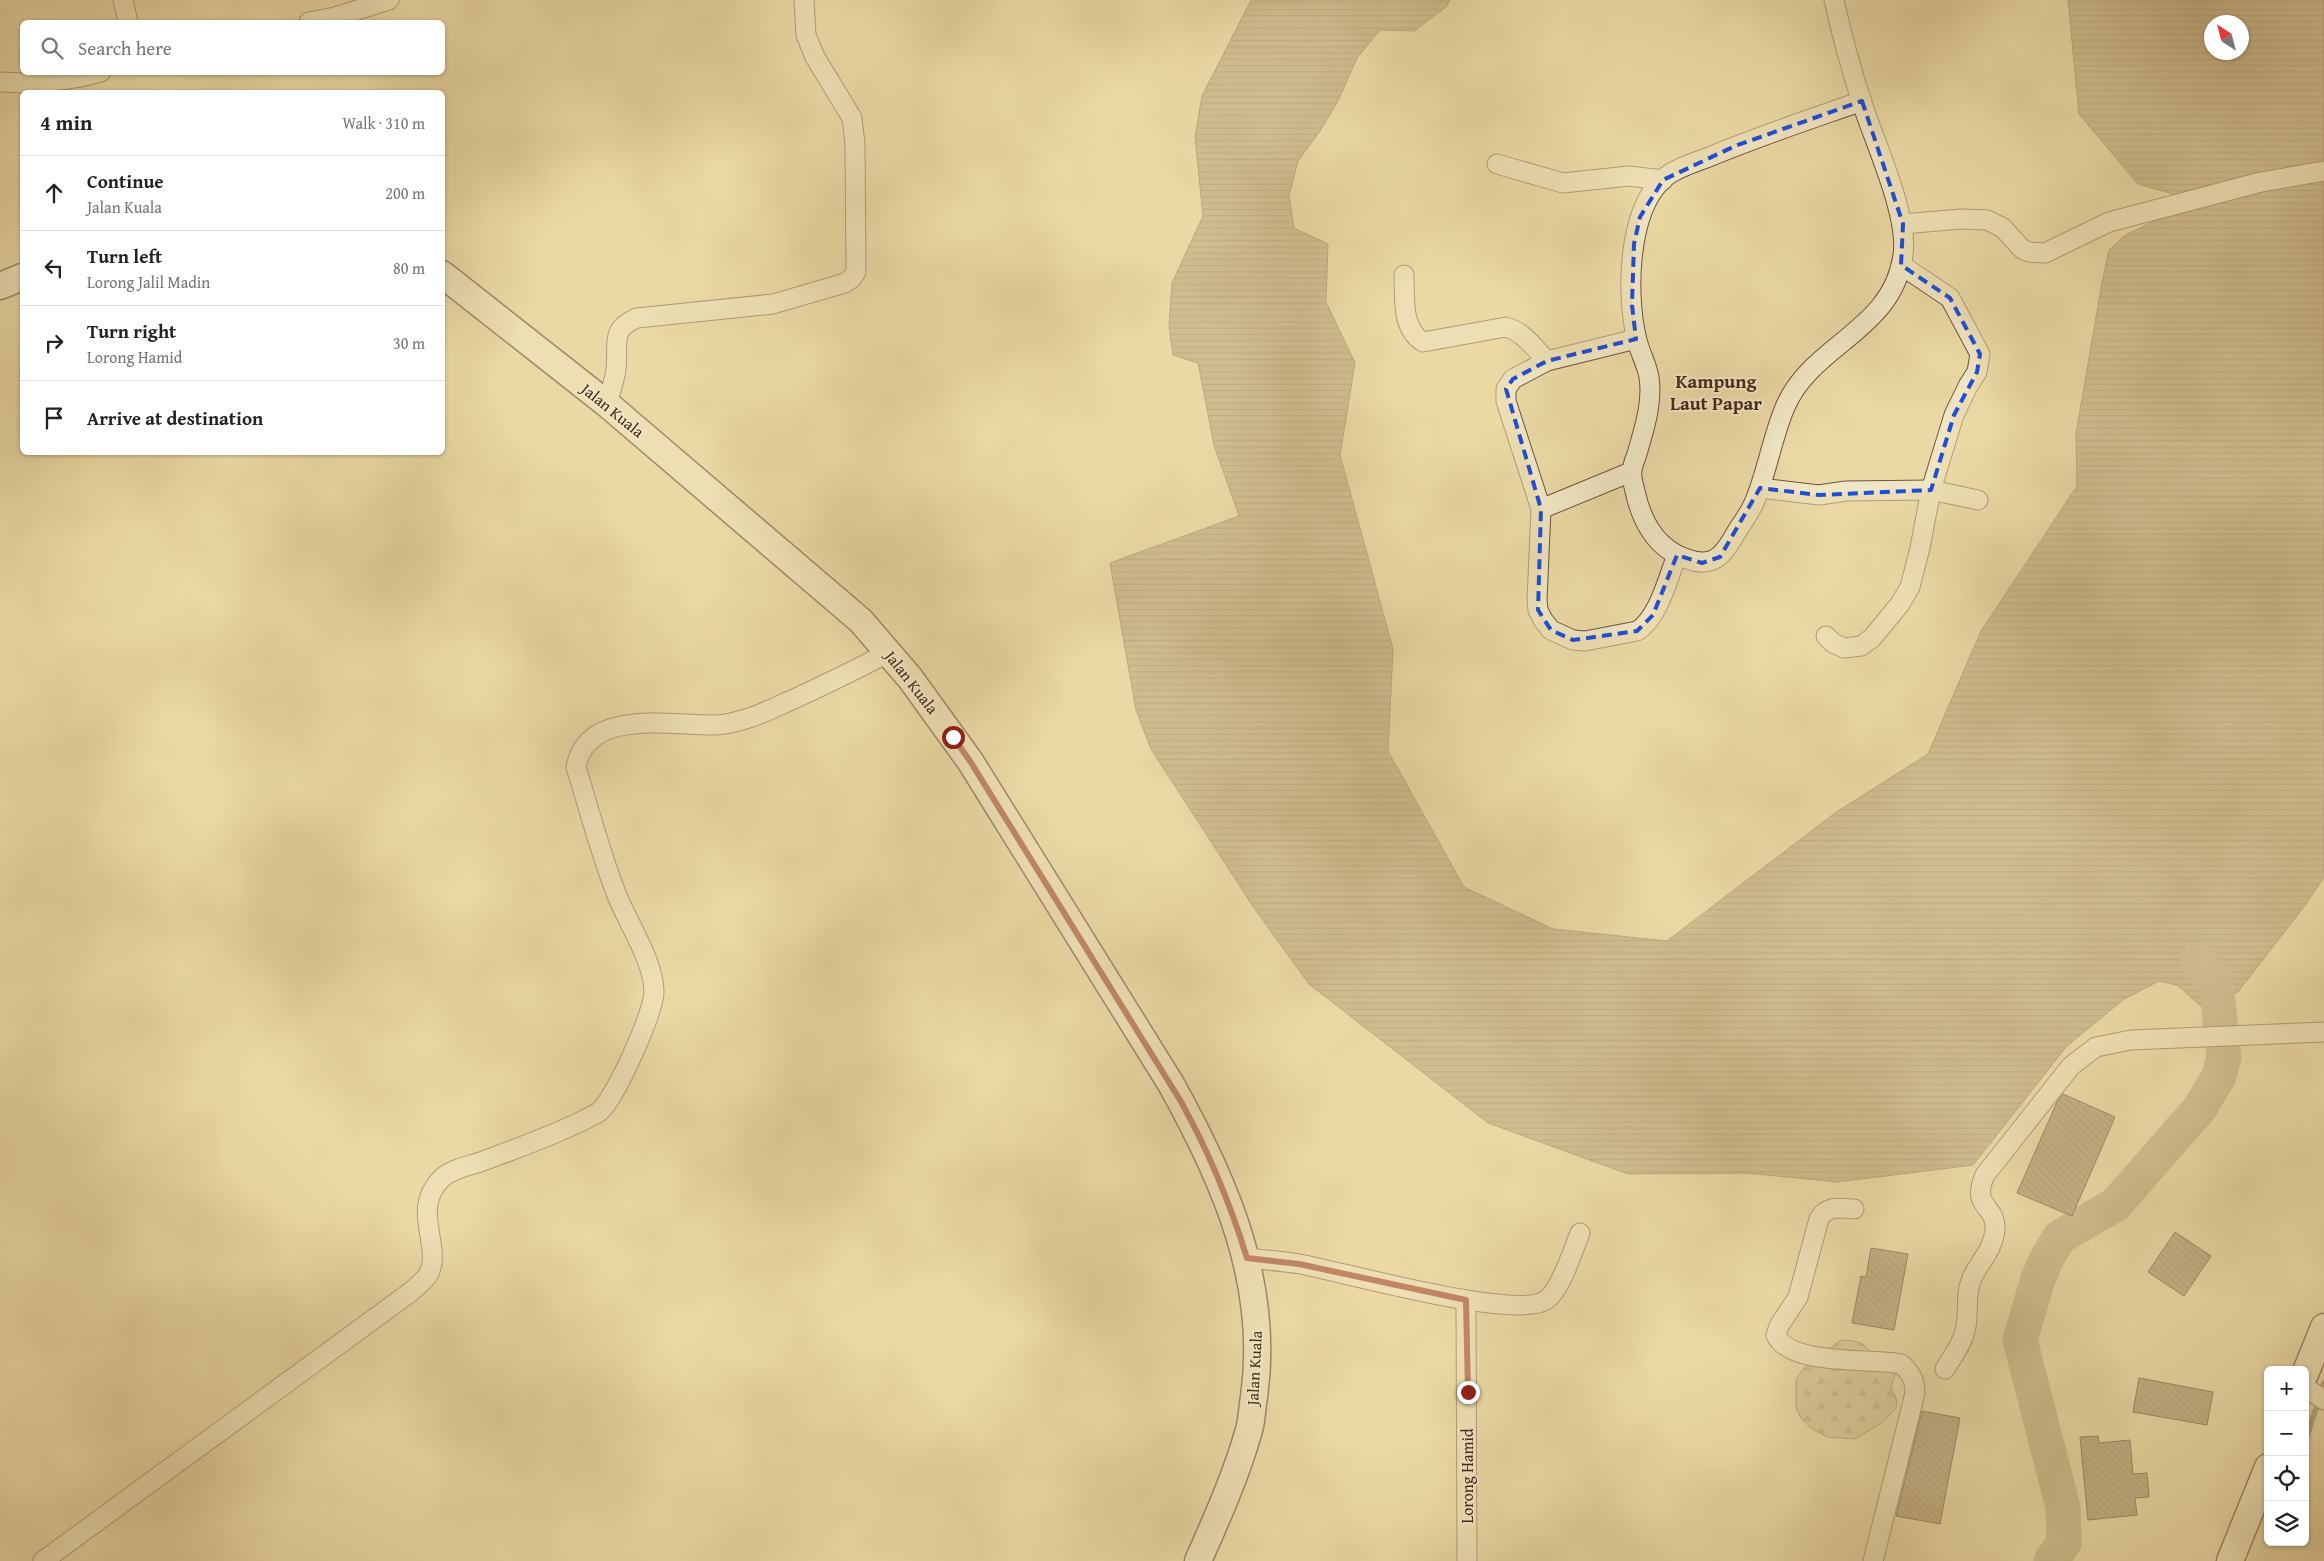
<!DOCTYPE html>
<meta charset="utf-8">
<style>
body{margin:0;font-family:"Gentium Book Plus",serif;background:#f6f6f6;color:#222}
.controls{position:absolute;right:15px;bottom:15px;display:grid;overflow:hidden;border-radius:8px;box-shadow:0 1px 4px #0004}
.controls button{width:45px;height:45px;display:grid;place-items:center;padding:0;border:0;border-bottom:1px solid #e0e0e0;background:#fff;color:#222;font:25px sans-serif}
.compass{position:absolute;left:2204px;top:15px;width:45px;height:45px;border-radius:50%;background:#fff;box-shadow:0 1px 4px #0004;rotate:324deg}
.stop{position:absolute;width:15px;height:15px;margin:-11px;border:4px solid #8f2418;border-radius:50%;background:#fff}
.stop.end{background:#8f2418;border-color:#fff;box-shadow:0 1px 5px #0008}
.list{margin:0;padding:0;list-style:none}
h2{display:flex;justify-content:space-between;align-items:center;height:65px;margin:0;padding:0 20px;font-size:21px}
h2 small{font-size:16px;font-weight:400;color:#767676}
.list li{display:grid;grid-template-columns:32px 1fr auto;gap:15px;align-items:center;box-sizing:border-box;height:75px;padding:0 20px;border-top:1px solid #e0e0e0}
.list b{display:block;font-size:19px;white-space:nowrap}
.list p{margin:0;font-size:16px;white-space:nowrap;color:#767676}
.list em{font-size:16px;font-style:normal;color:#767676}
.icon{flex:none;width:28px;height:28px;fill:none;stroke:currentColor;stroke-width:2;stroke-linecap:round;stroke-linejoin:round}
.map{position:relative;flex:none;width:2324px;height:1561px;overflow:hidden}
.search{position:absolute;background:#fff;box-shadow:0 1px 4px #0004;left:20px;top:20px;width:425px;height:55px;display:flex;align-items:center;gap:12px;box-sizing:border-box;padding:0 18px;border-radius:8px;color:#767676;font-size:19px}
.panel{position:absolute;background:#fff;box-shadow:0 1px 4px #0004;left:20px;top:90px;width:425px;height:365px;border-radius:8px}
.map>svg:first-child{display:block}
.forest{fill:url(#forest-firs);stroke:#897252}
.water{fill:url(#water-rules);stroke:#866e50;fill-rule:evenodd}
.lines{fill:none;stroke-linecap:round;stroke-linejoin:round}
.stream{stroke:#866e50;stroke-width:5.5}
.river{stroke:#b29d75;stroke-width:35}
.building{fill:url(#building-back-hatch);stroke:#442818}
.minor-casing{stroke:#6e543b;stroke-width:21}
.secondary-casing{stroke:#442818;stroke-width:29}
.minor{stroke:#f1e6c4;stroke-width:19}
.secondary{stroke:#f1e6c4;stroke-width:26}
.route{stroke:#8f2418;stroke-width:6}
.marked{fill:none;stroke:#1d4ed8;stroke-width:4;stroke-dasharray:10 6;stroke-linejoin:round}
.labels{text-anchor:middle;dominant-baseline:central;stroke-width:4;stroke-linejoin:round;paint-order:stroke}
.street-label{font-size:16px;fill:#442818;stroke:#f1e6c4}
.quarter-label{font-size:19px;font-weight:bold;fill:#442818;stroke:#f1e6c4}
</style>
<div class="map">
<svg width="2324" height="1561" viewBox="0 0 2324 1561">
<defs>
<pattern id="forest-firs" width="22" height="20" patternUnits="userSpaceOnUse" patternTransform="scale(1.25)"><rect width="22" height="20" fill="#cebb8d"/><path d="M5 1l3.5 6h-7zM16 11l3.5 6h-7z" fill="#a99872"/></pattern>
<pattern id="water-rules" width="6" height="5" patternUnits="userSpaceOnUse" patternTransform="scale(1.25)"><rect width="6" height="5" fill="#b29d75"/><path d="M0 2.5h6" fill="none" stroke="#92805f"/></pattern>
<pattern id="building-back-hatch" width="6" height="6" patternUnits="userSpaceOnUse" patternTransform="scale(1.25)"><rect width="6" height="6" fill="#9a8461"/><path d="M-1 5l2 2M0 0l6 6M5-1l2 2" fill="none" stroke="#7f6c4f"/></pattern>
</defs>
<rect width="100%" height="100%" fill="#ead9a5"/>
<filter id="stains"><feTurbulence type="fractalNoise" baseFrequency=".004" numOctaves="4"/><feColorMatrix values="0 0 0 0 .2 0 0 0 0 .09 0 0 0 0 .02 0 0 0 .5 -.17"/></filter>
<radialGradient id="worn" r=".72"><stop offset=".6" stop-color="#630" stop-opacity="0"/><stop offset="1" stop-color="#630" stop-opacity=".3"/></radialGradient>
<path class="forest" d="M1841,1340C1858,1341 1866,1342 1874,1358L1889,1361L1895,1374L1891,1387L1897,1401L1896,1408L1883,1422L1855,1439L1827,1437L1811,1428L1801,1418L1796,1407V1380L1803,1369Z"/>
<path class="water" d="M1251,0H1450L1446,7L1414,31L1380,30L1357,58L1338,101L1320,131L1298,161L1289,195L1294,228L1328,244L1326,302L1355,363L1340,455L1393,649L1388,751L1464,887L1553,929L1667,941L1835,813L1928,754L1981,631L2077,486L2076,434L2101,288L2109,250L2124,236L2183,207L2180,196L2138,184L2079,114L2068,0H2324V877L2306,904L2238,992L2201,1006L2177,985L2159,981L2124,999L2067,1046L1973,1165L1837,1182L1746,1173L1628,1174L1488,1123L1309,984L1254,908L1151,749L1136,710L1110,563L1239,516L1214,445L1198,363L1173,355L1169,326L1172,283L1203,216L1195,137L1202,96ZM2212,22H2242V52H2212Z"/>
<g class="lines">
<path class="stream" d="M2305,1443L2324,1383"/>
<path class="river" d="M2051,1561L2064,1543L2063,1507L2020,1340L2038,1279L2047,1258L2060,1237L2116,1204L2200,1108L2219,1076L2224,1057L2216,982L2197,959"/>
</g>
<g class="building">
<path d="M2063,1094L2115,1117L2072,1216L2017,1193L2057,1102Z"/>
<path d="M2175,1232L2211,1256L2184,1296L2148,1272Z"/>
<path d="M1871,1248L1908,1254L1894,1330L1852,1323L1861,1276L1866,1277Z"/>
<path d="M2139,1378L2213,1392L2207,1425L2133,1412Z"/>
<path d="M1922,1411L1960,1418L1940,1524L1896,1516Z"/>
<path d="M2098,1436L2099,1443L2130,1440L2133,1474L2147,1473L2149,1497L2135,1498L2137,1515L2088,1520L2080,1437Z"/>
</g>
<g class="lines">
<defs>
<g id="minor">
<path d="M123,0L128,22"/>
<path d="M1834,0C1842,36 1852,72 1863,106C1876,145 1909,217 1903,255C1893,330 1813,344 1786,405C1773,434 1768,468 1756,498C1752,509 1744,521 1737,531C1727,549 1717,567 1694,561C1659,553 1642,524 1635,491C1634,486 1631,478 1632,472C1632,467 1635,459 1637,454C1644,429 1653,403 1649,377C1647,365 1640,353 1637,340C1626,297 1627,212 1663,179C1675,168 1694,163 1709,157C1759,136 1811,119 1862,101"/>
<path d="M309,22L335,17L389,0"/>
<path d="M0,82C35,84 67,82 101,72"/>
<path d="M1497,164L1563,183L1629,176L1663,180"/>
<path d="M1903,224L1961,219L1987,220L2003,228L2022,249L2029,252L2045,253L2109,222L2261,182L2324,171"/>
<path d="M1404,275C1405,299 1401,328 1423,342L1506,327C1524,332 1534,348 1547,361"/>
<path d="M1636,339L1547,361L1513,379L1506,389V401L1541,509L1537,600L1538,610L1543,620L1551,630L1573,640L1585,641L1637,631C1658,619 1668,578 1677,555"/>
<path d="M607,404C610,393 615,380 616,369C619,345 609,329 637,318L773,304L845,283L852,278L856,272L855,144L852,118L815,57L806,35L804,0"/>
<path d="M1760,488L1819,495L1846,491L1931,490L1978,500"/>
<path d="M1541,509L1631,472"/>
<path d="M1826,636L1833,643L1844,648L1861,646L1872,638L1900,604L1910,587L1920,548L1931,490L1954,415L1968,386L1977,372L1980,354L1950,298L1901,265"/>
<path d="M1854,1209C1840,1208 1827,1205 1819,1219L1798,1297L1779,1326L1776,1335C1789,1366 1871,1358 1901,1364C1911,1373 1915,1380 1915,1393L1873,1561"/>
<path d="M1247,1258C1264,1260 1282,1261 1300,1264C1343,1272 1516,1321 1546,1300C1561,1290 1573,1250 1580,1233"/>
<path d="M1466,1300L1467,1561"/>
<path d="M1945,1369C1952,1357 1962,1345 1965,1331C1970,1313 1964,1296 1972,1278C1980,1261 1993,1250 1995,1230C1997,1204 1970,1209 1985,1175L2071,1066L2096,1047L2131,1040L2324,1032"/>
<path d="M2305,1387L2324,1400"/>
<path d="M43,1561L412,1291C417,1286 425,1280 428,1275C444,1247 409,1210 442,1178C453,1168 470,1166 483,1161C518,1148 555,1135 588,1118C592,1115 598,1114 601,1110C616,1096 655,1010 654,991C653,959 627,922 616,893C600,852 589,809 576,767C587,707 673,726 715,725C727,725 740,721 752,717C766,712 780,705 794,699C826,684 858,669 889,652"/>
</g>
<g id="secondary">
<path d="M442,274L607,404L861,621L910,678L970,761L1171,1084C1225,1181 1270,1283 1254,1397C1252,1408 1252,1420 1249,1430C1236,1476 1217,1518 1198,1561"/>
<path d="M0,286L22,277"/>
<path d="M2305,1374L2324,1327"/>
<path d="M2230,1561L2268,1467"/>
</g>
</defs>
<use href="#minor" class="minor-casing"/>
<use href="#secondary" class="secondary-casing"/>
<use href="#minor" class="minor"/>
<use href="#secondary" class="secondary"/>
</g>
<g class="lines">
<path class="route" d="M953,737L970,761L1180,1100C1208,1150 1230,1203 1247,1258L1299,1264L1466,1300L1468,1392"/>
</g>
<path d="M0 0H2324V1561H0ZM1862,101L1903,224L1901,265L1950,298L1980,354L1977,372L1954,415L1931,490L1819,495L1760,488L1720,557L1702,563L1677,555L1653,615L1637,631L1573,640L1551,630L1538,610L1541,509L1506,389L1513,379L1547,361L1636,339L1632,305L1634,244L1640,217L1663,180L1735,146Z" fill="#ead9a5" fill-opacity=".55" fill-rule="evenodd"/>
<path class="marked" d="M1862,101L1903,224L1901,265L1950,298L1980,354L1977,372L1954,415L1931,490L1819,495L1760,488L1720,557L1702,563L1677,555L1653,615L1637,631L1573,640L1551,630L1538,610L1541,509L1506,389L1513,379L1547,361L1636,339L1632,305L1634,244L1640,217L1663,180L1735,146Z"/>
<g class="labels">
<g class="street-label">
<text transform="translate(613 410) rotate(39)">Jalan Kuala</text>
<text transform="translate(912 682) rotate(52)">Jalan Kuala</text>
<text transform="translate(1254 1368) rotate(-87)">Jalan Kuala</text>
<text transform="translate(1467 1476) rotate(-90)">Lorong Hamid</text>
</g>
<g class="quarter-label">
<text x="1716" y="381">Kampung<tspan x="1716" dy="22">Laut Papar</tspan></text>
</g>
</g>
<rect width="100%" height="100%" filter="url(#stains)"/>
<rect width="100%" height="100%" fill="url(#worn)"/>
</svg>
<div class="controls">
<button>+</button>
<button>−</button>
<button><svg class="icon" aria-label="locate" viewBox="0 0 24 24"><circle cx="12" cy="12" r="6"/><path d="M12 2v4M12 18v4M2 12h4M18 12h4"/></svg></button>
<button><svg class="icon" aria-label="layers" viewBox="0 0 24 24"><path d="M12 4l9 5-9 5-9-5zM3 14l9 5 9-5"/></svg></button>
</div>
<svg class="compass" viewBox="-18 -18 36 36"><path d="M0-13l5 13h-10z" fill="#e53935"/><path d="M0 13l5-13h-10z" fill="#767676"/></svg>
<div class="stop" style="left:953px;top:737px"></div>
<div class="stop end" style="left:1468px;top:1392px"></div>
<div class="search"><svg class="icon" aria-label="search" viewBox="0 0 24 24"><circle cx="10" cy="10" r="6"/><path d="M15 15l6 6"/></svg>Search here</div>
<section class="panel">
<h2>4 min<small>Walk · 310 m</small></h2>
<ul class="list">
<li><svg class="icon" aria-label="ahead" viewBox="0 0 24 24"><path d="M12 20V5M6 11l6-6 6 6"/></svg><div><b>Continue</b><p>Jalan Kuala</p></div><em>200 m</em></li>
<li><svg class="icon" aria-label="left" viewBox="0 0 24 24"><path d="M17 20v-9H6M10 6l-5 5 5 5"/></svg><div><b>Turn left</b><p>Lorong Jalil Madin</p></div><em>80 m</em></li>
<li><svg class="icon" aria-label="right" viewBox="0 0 24 24"><path d="M7 20v-9h11M14 6l5 5-5 5"/></svg><div><b>Turn right</b><p>Lorong Hamid</p></div><em>30 m</em></li>
<li><svg class="icon" aria-label="arrive" viewBox="0 0 24 24"><path d="M6 21V4h12l-3 4 3 4H6"/></svg><div><b>Arrive at destination</b></div></li>
</ul>
</section>
</div>
